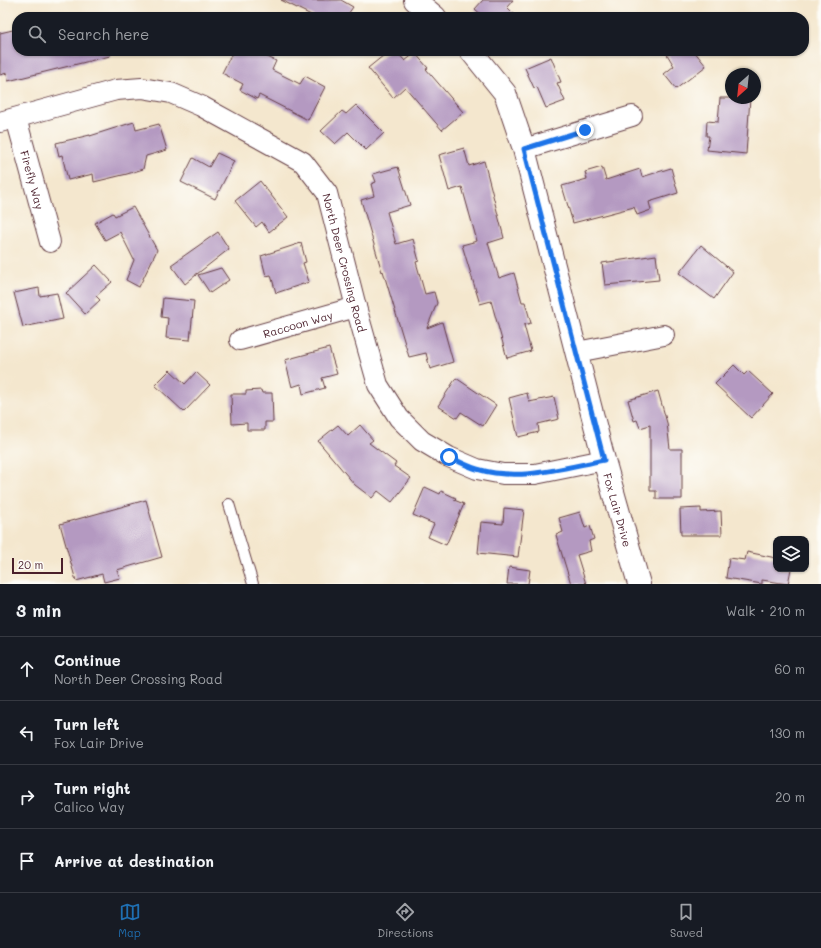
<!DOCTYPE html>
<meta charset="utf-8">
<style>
body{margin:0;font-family:Mali,sans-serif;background:#20242c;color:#f1f3f6}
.controls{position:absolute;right:12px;bottom:12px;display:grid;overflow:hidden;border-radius:8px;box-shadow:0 1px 3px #0004}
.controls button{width:36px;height:36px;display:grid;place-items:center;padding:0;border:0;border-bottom:1px solid #363941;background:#171b24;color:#f1f3f6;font:20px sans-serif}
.compass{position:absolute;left:725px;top:68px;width:36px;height:36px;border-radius:50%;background:#171b24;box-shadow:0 1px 3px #0004;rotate:207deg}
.scale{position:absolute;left:12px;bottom:10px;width:51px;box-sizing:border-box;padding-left:4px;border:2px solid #4a1f2b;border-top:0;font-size:11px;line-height:14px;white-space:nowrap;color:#4a1f2b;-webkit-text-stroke:3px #fdfcf7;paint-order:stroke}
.stop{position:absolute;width:12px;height:12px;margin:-9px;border:3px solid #1a73e8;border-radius:50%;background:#fff}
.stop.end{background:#1a73e8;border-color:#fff;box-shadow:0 1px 4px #0008}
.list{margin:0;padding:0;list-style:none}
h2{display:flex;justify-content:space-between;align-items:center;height:52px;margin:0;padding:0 16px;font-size:17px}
h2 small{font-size:13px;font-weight:400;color:#9ea1a6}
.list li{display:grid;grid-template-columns:26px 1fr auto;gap:12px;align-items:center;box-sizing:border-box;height:64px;padding:0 16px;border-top:1px solid #363941}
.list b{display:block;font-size:15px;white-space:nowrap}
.list p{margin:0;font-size:13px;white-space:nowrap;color:#9ea1a6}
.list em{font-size:13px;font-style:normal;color:#9ea1a6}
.icon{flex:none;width:22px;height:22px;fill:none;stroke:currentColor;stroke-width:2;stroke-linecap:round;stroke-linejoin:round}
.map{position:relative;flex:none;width:821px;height:584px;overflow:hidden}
.search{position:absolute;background:#171b24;box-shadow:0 1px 3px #0004;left:12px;right:12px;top:12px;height:44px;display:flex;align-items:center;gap:10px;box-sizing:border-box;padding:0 14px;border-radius:16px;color:#9ea1a6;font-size:15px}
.sheet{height:308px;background:#171b24}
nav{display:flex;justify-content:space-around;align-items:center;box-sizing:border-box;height:56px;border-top:1px solid #363941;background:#171b24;font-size:11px;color:#9ea1a6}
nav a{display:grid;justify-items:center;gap:2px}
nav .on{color:#1f6fb2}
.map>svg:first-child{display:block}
.building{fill:#b499c1}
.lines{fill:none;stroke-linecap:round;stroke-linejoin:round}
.service-casing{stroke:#643d43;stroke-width:12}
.minor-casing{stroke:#643d43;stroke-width:22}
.tertiary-casing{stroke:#643d43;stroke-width:24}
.service{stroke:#fff;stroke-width:10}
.minor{stroke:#fff;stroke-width:20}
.tertiary{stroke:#fff;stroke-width:22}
.route{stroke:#1a73e8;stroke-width:5}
.labels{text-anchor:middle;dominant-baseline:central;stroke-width:3;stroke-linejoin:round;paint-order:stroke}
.street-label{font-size:11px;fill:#4a1f2b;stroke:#fdfcf7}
</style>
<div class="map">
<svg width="821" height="584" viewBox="0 0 821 584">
<rect width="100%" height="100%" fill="#fdfcf7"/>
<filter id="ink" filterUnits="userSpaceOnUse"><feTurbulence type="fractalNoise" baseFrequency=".025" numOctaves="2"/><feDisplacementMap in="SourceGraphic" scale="8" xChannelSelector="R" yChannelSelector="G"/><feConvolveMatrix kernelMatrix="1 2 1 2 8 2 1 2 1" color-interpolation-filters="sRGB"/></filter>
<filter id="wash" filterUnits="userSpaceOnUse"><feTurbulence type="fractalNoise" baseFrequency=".012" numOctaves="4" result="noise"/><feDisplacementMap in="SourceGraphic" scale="16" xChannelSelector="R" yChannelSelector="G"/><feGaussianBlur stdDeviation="0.9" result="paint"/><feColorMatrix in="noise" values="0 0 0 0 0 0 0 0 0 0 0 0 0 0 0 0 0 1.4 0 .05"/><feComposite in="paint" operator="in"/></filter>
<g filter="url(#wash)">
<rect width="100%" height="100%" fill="#f4e7ce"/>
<g id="blocks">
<g class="building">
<path d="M281,0H341L353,7L346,17H315Z"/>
<path d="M483,0H513L507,7L517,17H484L475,9Z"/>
<path d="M17,29V51H109L110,56L8,81L7,73L0,75V33Z"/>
<path d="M233,51H255L276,61L272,70L300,84L305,76L325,87L308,120L259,95L257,99L240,90L243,84L222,73Z"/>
<path d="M389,51H396L405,61L415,53L428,68L426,69L463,112L442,130L405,87L393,98L368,68Z"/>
<path d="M665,51H694L706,66L676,89L664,74L674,66Z"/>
<path d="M551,57L561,82L557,83L565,101L546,108L537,87L534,88L525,68Z"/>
<path d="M720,98H750L746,154L707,150L709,136H706L707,121L718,122Z"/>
<path d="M356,105L384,133L366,150L348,132L335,144L321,131L342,111L346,114Z"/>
<path d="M134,122L136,130L159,124L167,150L146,156L143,169L127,174L94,182L93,174L68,180L62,155L59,156L56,143L90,135V136Z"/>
<path d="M464,148L469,166L484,161L504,238L488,243L499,278L514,273L522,302H525L531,323L524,325L531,351L507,358L491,301L480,304L462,245L477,241L462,187L449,191L439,155Z"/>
<path d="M217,153L234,161L215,199L181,182L193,158L209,167Z"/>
<path d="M398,167L410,205L387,212L396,244L413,239L419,261L416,262L425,294L434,292L437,303L427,328L442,322L453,362L430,369L426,353L409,357L383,271L382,272L361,200L374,196L371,184L376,182L373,174Z"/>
<path d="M602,167L606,180L640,169L642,177L671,168L678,193L649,202L651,210L637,215L634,207L573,223L562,186L587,179L585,172Z"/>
<path d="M260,181L288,217L269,232L262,222L256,227L235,201Z"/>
<path d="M133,207L157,250L139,287L126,280L134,260L120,232L105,240L95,223L113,213L115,216Z"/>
<path d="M218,232L229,249L197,274L196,273V275L185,284L171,265Z"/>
<path d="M301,243L306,262L303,263L309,282L276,293L271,275L266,276L261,256Z"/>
<path d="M701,245L733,272L714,299L679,273Z"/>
<path d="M656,255L659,280L605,285L602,263Z"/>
<path d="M96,265L112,282L96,296L100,300L85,314L66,293Z"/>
<path d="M221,268L229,280L210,293L198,275Z"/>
<path d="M39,288L40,296L57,293L63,319L23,327L14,293Z"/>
<path d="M163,298L194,301L190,340L166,338L168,318L161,317Z"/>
<path d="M329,348L337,374L322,378L325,388L303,394L301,384L292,387L285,360Z"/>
<path d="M734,365L744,375L748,371L773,394L751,418L715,384Z"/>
<path d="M170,370L185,384L196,372L210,385L184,412L155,385Z"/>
<path d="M456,378L496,405L483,426L461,412L457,418L438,406Z"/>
<path d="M261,390L262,393H272L273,422H265V430H247V423L232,424L231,394H246V391Z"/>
<path d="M658,391L667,423L670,449H682V499H656V491H650V425L640,428L637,420L634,421L628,400Z"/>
<path d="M527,393L529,402L554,397L559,419L538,424L539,432L518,437L509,398Z"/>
<path d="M338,425L348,436L360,425L373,440L369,443L396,463L394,466L411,478L392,502L378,491L372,498L355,485L318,441Z"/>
<path d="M425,487L440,494L441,491L456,498L454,500L464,504L446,545L428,537L434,524L413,515Z"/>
<path d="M146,500L162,557L117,570L120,578L104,582L102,574L76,581L60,524Z"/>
<path d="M504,508L524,510L518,557L478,553L481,522L503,524Z"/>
<path d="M701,508V512L721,511L722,535H681L680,509Z"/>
<path d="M580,512L585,528L590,526L594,539L589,541L591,551L577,555L586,584H571L556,535L563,532L559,518Z"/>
<path d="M747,552L776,558V569H791L788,584L762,580V584L726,578L729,558L745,560Z"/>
<path d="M509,567L530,570L528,584H507Z"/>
</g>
</g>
</g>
<g filter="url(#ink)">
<use href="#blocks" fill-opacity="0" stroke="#643d43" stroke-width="1"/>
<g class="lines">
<defs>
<path id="service" d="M229,504L253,584"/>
<g id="minor">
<path id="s1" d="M16,118L50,242"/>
<path id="s2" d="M0,122L116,90L142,88L171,93L201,106L303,162L327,193L356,307L378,385L399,418L422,441L449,457L477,469L503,474H535L604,460"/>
<path d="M524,149L632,116"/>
<path id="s3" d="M240,340L356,307"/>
<path d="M577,352L664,335"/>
</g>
<g id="tertiary">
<path d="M415,0L435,17"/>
<path id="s4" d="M471,51L505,93L524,149L604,460L639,584"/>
</g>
</defs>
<use href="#service" class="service-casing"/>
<use href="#minor" class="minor-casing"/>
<use href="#tertiary" class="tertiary-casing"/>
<use href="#service" class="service"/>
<use href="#minor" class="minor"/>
<use href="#tertiary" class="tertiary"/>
</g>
</g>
<g class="lines" filter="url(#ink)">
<path class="route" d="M449,457C458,461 467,466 477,469C519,482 562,468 604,460L524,149L585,130"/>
</g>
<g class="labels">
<g class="street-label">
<text stroke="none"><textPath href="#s1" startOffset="64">Firefly Way</textPath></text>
<text stroke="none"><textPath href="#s2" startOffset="436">North Deer Crossing Road</textPath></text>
<text stroke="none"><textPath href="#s3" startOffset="60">Raccoon Way</textPath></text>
<text stroke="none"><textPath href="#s4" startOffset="486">Fox Lair Drive</textPath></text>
</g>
</g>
</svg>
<div class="controls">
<button><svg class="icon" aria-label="layers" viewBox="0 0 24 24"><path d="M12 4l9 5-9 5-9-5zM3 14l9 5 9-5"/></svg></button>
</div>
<svg class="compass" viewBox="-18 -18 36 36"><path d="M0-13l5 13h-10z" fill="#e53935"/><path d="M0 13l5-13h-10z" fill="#9ea1a6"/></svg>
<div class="scale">20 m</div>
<div class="stop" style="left:449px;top:457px"></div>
<div class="stop end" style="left:585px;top:130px"></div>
<div class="search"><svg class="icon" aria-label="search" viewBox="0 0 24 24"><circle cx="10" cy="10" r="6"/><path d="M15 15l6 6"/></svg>Search here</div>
</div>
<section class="sheet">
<h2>3 min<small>Walk · 210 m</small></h2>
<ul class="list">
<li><svg class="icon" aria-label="ahead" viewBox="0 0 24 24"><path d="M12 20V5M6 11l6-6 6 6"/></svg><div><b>Continue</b><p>North Deer Crossing Road</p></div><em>60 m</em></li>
<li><svg class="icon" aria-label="left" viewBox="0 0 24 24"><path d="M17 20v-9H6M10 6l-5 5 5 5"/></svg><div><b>Turn left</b><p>Fox Lair Drive</p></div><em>130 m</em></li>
<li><svg class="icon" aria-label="right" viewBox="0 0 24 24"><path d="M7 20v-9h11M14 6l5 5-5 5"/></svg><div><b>Turn right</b><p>Calico Way</p></div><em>20 m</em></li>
<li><svg class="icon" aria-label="arrive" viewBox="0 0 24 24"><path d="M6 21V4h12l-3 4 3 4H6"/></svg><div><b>Arrive at destination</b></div></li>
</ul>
</section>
<nav>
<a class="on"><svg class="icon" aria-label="map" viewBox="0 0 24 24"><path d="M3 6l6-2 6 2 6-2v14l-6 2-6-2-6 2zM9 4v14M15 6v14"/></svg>Map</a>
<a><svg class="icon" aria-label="directions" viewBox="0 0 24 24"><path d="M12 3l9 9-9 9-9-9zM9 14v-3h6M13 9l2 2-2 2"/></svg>Directions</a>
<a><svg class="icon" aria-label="saved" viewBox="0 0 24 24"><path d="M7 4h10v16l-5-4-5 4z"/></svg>Saved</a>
</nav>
